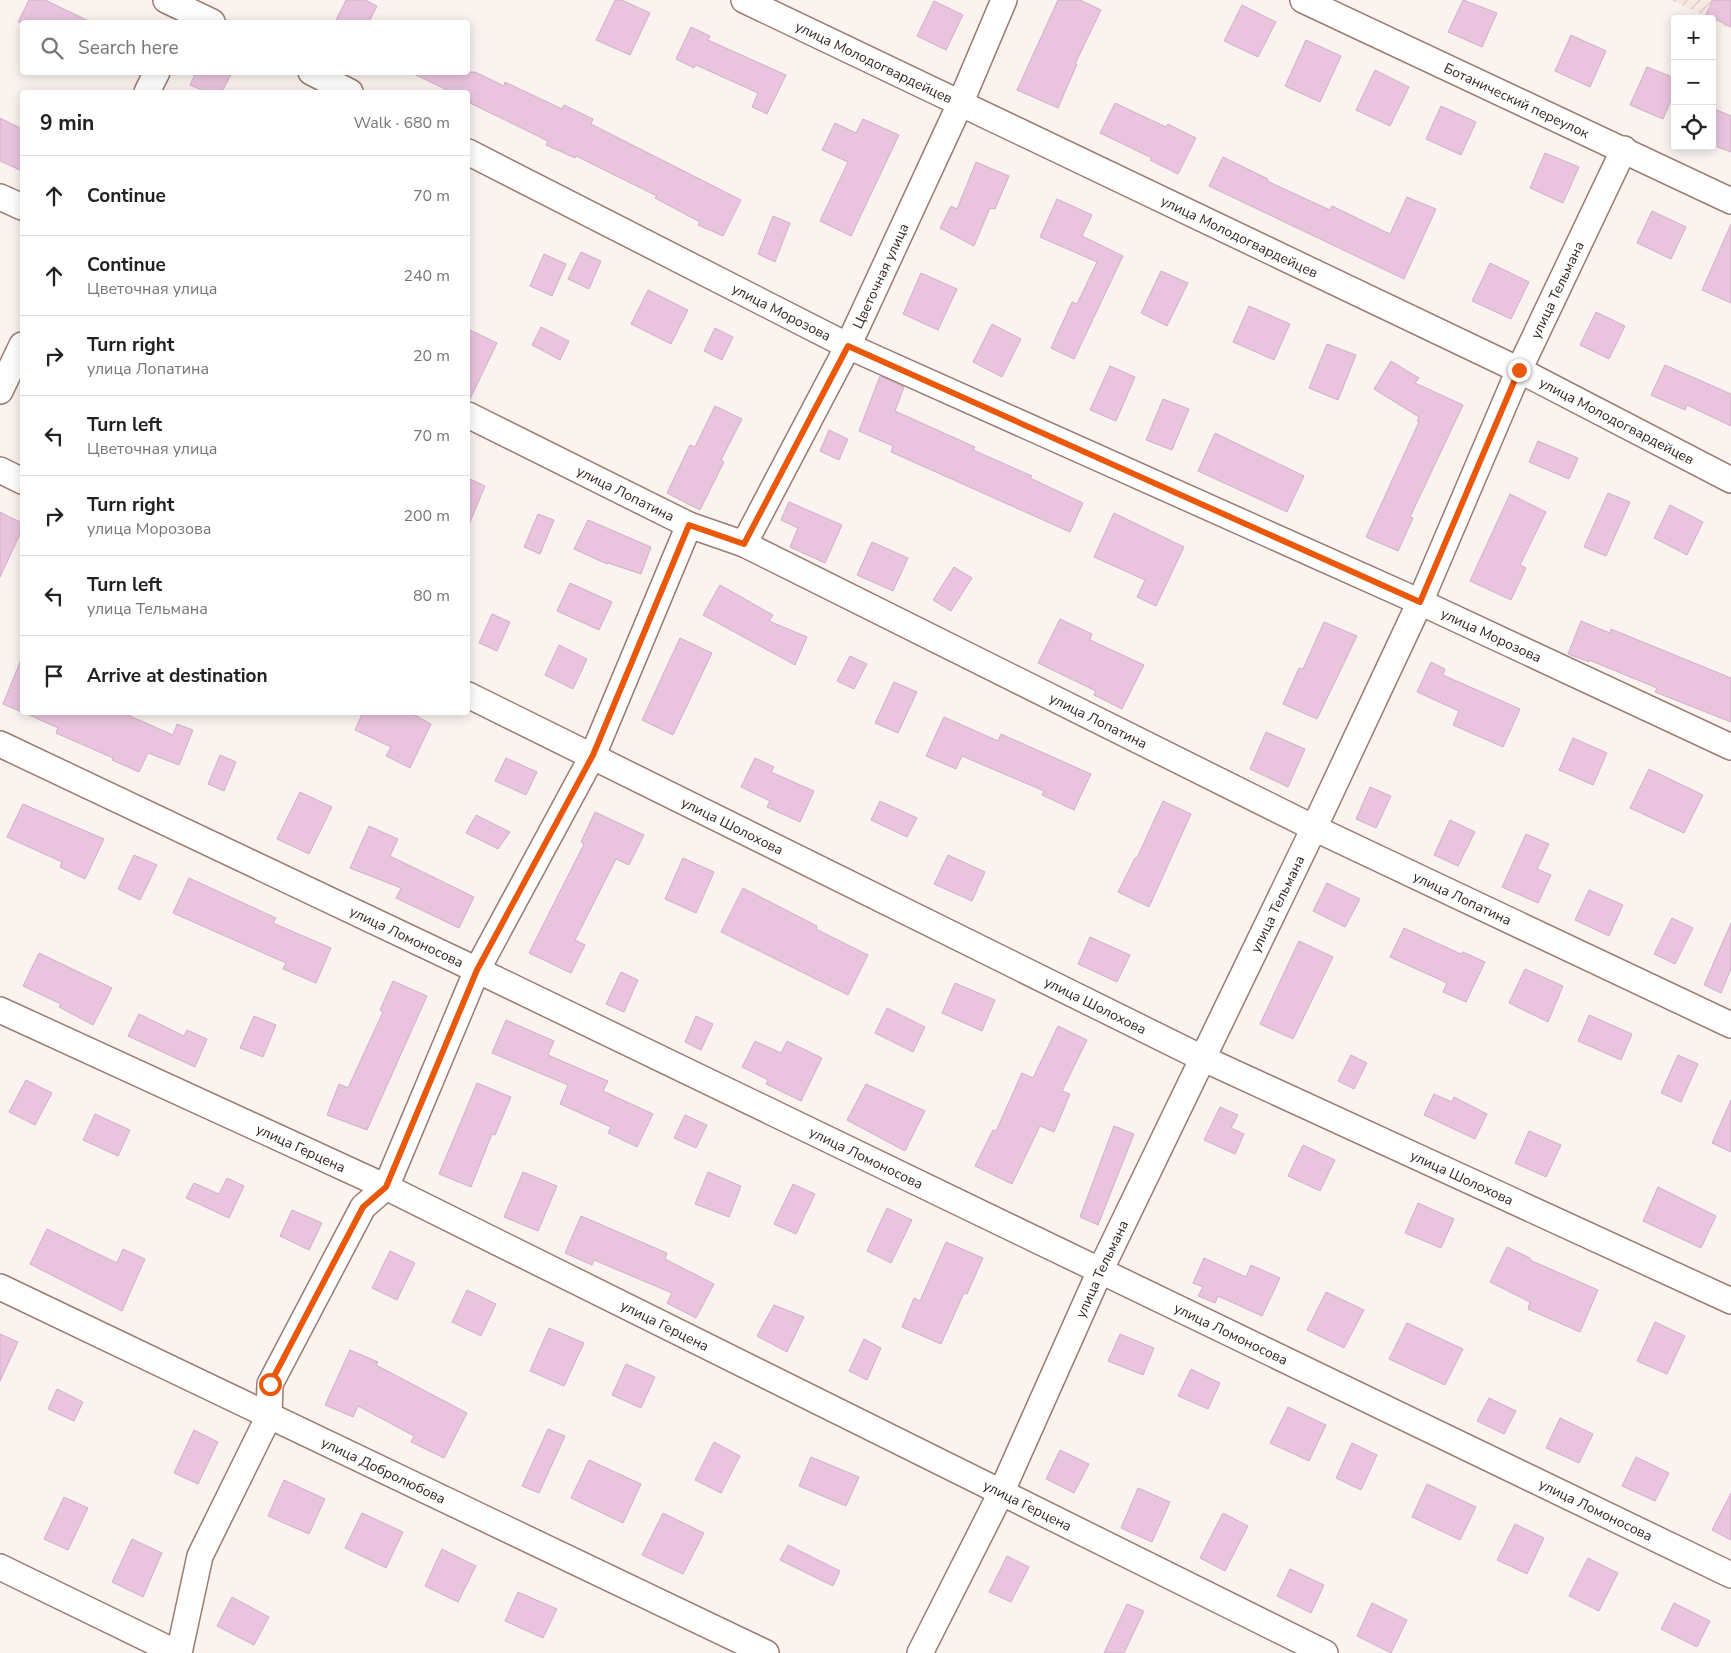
<!DOCTYPE html>
<meta charset="utf-8">
<style>
body{margin:0;font-family:"Nunito Sans",sans-serif;background:#f2f2f2;color:#222}
.controls{position:absolute;right:15px;top:15px;display:grid;overflow:hidden;border-radius:5px;box-shadow:0 2px 12px #0003}
.controls button{width:45px;height:45px;display:grid;place-items:center;padding:0;border:0;border-bottom:1px solid #e0e0e0;background:#fff;color:#222;font:25px sans-serif}
.stop{position:absolute;width:15px;height:15px;margin:-11px;border:4px solid #ea580c;border-radius:50%;background:#fff}
.stop.end{background:#ea580c;border-color:#fff;box-shadow:0 1px 5px #0008}
.list{margin:0;padding:0;list-style:none}
h2{display:flex;justify-content:space-between;align-items:center;height:65px;margin:0;padding:0 20px;font-size:21px}
h2 small{font-size:16px;font-weight:400;color:#767676}
.list li{display:grid;grid-template-columns:32px 1fr auto;gap:15px;align-items:center;box-sizing:border-box;height:80px;padding:0 20px;border-top:1px solid #e0e0e0}
.list b{display:block;font-size:19px;white-space:nowrap}
.list p{margin:0;font-size:16px;white-space:nowrap;color:#767676}
.list em{font-size:16px;font-style:normal;color:#767676}
.icon{flex:none;width:28px;height:28px;fill:none;stroke:currentColor;stroke-width:2;stroke-linecap:round;stroke-linejoin:round}
.map{position:relative;flex:none;width:1731px;height:1653px;overflow:hidden}
.search{position:absolute;background:#fff;box-shadow:0 2px 12px #0003;left:20px;top:20px;width:450px;height:55px;display:flex;align-items:center;gap:12px;box-sizing:border-box;padding:0 18px;border-radius:5px;color:#767676;font-size:19px}
.panel{position:absolute;background:#fff;box-shadow:0 2px 12px #0003;left:20px;top:90px;width:450px;height:625px;border-radius:5px}
.map>svg:first-child{display:block}
.industrial{fill:url(#industrial-furrows)}
.building{fill:#eac4df;stroke:#ceb1c5}
.lines{fill:none;stroke-linecap:round;stroke-linejoin:round}
.minor-casing{stroke:#9b7c70;stroke-width:28}
.minor{stroke:#fff;stroke-width:25}
.route{stroke:#ea580c;stroke-width:6}
.labels{text-anchor:middle;dominant-baseline:central;stroke-width:4;stroke-linejoin:round;paint-order:stroke}
.street-label{font-size:14px;fill:#332621;stroke:#faf3f0}
</style>
<div class="map">
<svg width="1731" height="1653" viewBox="0 0 1731 1653">
<defs>
<pattern id="industrial-furrows" width="10" height="10" patternUnits="userSpaceOnUse" patternTransform="scale(1.25)"><rect width="10" height="10" fill="#fae9e2"/><path d="M-1 1l2-2M0 10L10 0M9 11l2-2" fill="none" stroke="#d7c8c2"/></pattern>
</defs>
<rect width="100%" height="100%" fill="#faf3f0"/>
<path class="industrial" d="M1671,0H1731V30L1712,19Z"/>
<g class="building">
<path d="M29,0H45L91,22H18Z"/>
<path d="M346,0H365L377,6L369,22H335Z"/>
<path d="M615,0H622L650,13L630,55L596,40Z"/>
<path d="M1058,0H1080L1101,10L1075,64H1077L1058,108L1017,90Z"/>
<path d="M1463,0L1497,13L1482,47L1448,32Z"/>
<path d="M1713,0H1731V27L1706,14Z"/>
<path d="M934,1L963,15L946,50L917,36Z"/>
<path d="M1242,5L1276,22L1258,57L1224,41Z"/>
<path d="M691,27L710,36L708,40L786,75L767,114L752,107L758,93L696,65L694,68L676,59Z"/>
<path d="M1571,35L1606,51L1590,87L1555,71Z"/>
<path d="M1306,40L1341,56L1320,102L1285,86Z"/>
<path d="M1647,67L1675,78V91L1663,119L1630,105Z"/>
<path d="M1375,70L1409,87L1390,126L1356,110Z"/>
<path d="M196,72H232L222,92H206L190,85Z"/>
<path d="M410,72H475L504,86L505,82L562,109L564,105L593,119L591,124L741,200L723,236L698,225L700,222L655,198L657,196L576,156L575,158L546,145L548,141L468,102V92H451Z"/>
<path d="M1115,103L1166,127L1168,124L1196,138L1178,174L1150,160L1152,158L1100,133Z"/>
<path d="M1441,106L1476,122L1461,155L1426,139Z"/>
<path d="M1712,108L1731,116V152L1712,145Z"/>
<path d="M0,118L22,129V171L0,161Z"/>
<path d="M863,119L899,135L851,236L820,221L848,162L822,150L835,123L856,133Z"/>
<path d="M1545,153L1579,167L1563,203L1530,188Z"/>
<path d="M1223,157L1268,179L1267,181L1330,210L1332,206L1390,234L1407,197L1436,209L1404,279L1209,186Z"/>
<path d="M976,162L1009,176L995,209L990,208L974,246L940,228L951,206L957,209Z"/>
<path d="M1057,199L1092,215L1082,236L1123,256L1074,359L1051,348L1072,302L1077,304L1097,262L1040,237Z"/>
<path d="M1652,211L1686,227L1671,259L1637,243Z"/>
<path d="M773,216L790,223L775,262L758,254Z"/>
<path d="M1731,224V303L1702,290Z"/>
<path d="M581,252L601,261L589,289L568,279Z"/>
<path d="M544,254L566,264L552,296L530,286Z"/>
<path d="M1490,263L1529,282L1511,319L1472,301Z"/>
<path d="M1161,271L1188,283L1167,326L1141,313Z"/>
<path d="M921,273L957,289L938,330L903,314Z"/>
<path d="M648,290L688,310L671,344L631,324Z"/>
<path d="M1249,306L1290,324L1274,360L1233,342Z"/>
<path d="M1596,312L1625,326L1609,359L1580,345Z"/>
<path d="M992,324L1021,339L1002,377L973,362Z"/>
<path d="M541,327L569,341L560,360L532,345Z"/>
<path d="M715,328L733,337L722,360L704,351Z"/>
<path d="M468,329L497,343L469,401H468Z"/>
<path d="M1327,344L1356,355L1338,400L1309,388Z"/>
<path d="M1391,361L1419,378L1415,383L1463,405L1410,517L1413,518L1398,551L1366,537L1419,422L1417,421L1419,417L1374,389Z"/>
<path d="M1665,365L1731,394V426L1687,405L1685,410L1651,395Z"/>
<path d="M1110,366L1135,377L1116,421L1090,410Z"/>
<path d="M880,376L904,387L895,411L975,447L973,450L1032,476L1030,478L1083,503L1070,532L891,452L893,446L859,431Z"/>
<path d="M1163,399L1189,409L1172,450L1146,440Z"/>
<path d="M715,406L742,419L721,460L724,462L700,510L667,493L690,445L695,447Z"/>
<path d="M829,430L848,439L839,460L820,451Z"/>
<path d="M1215,433L1304,476L1287,512L1198,471Z"/>
<path d="M1538,441L1578,458L1569,479L1529,462Z"/>
<path d="M468,478L485,486L468,527Z"/>
<path d="M1608,493L1630,502L1606,556L1584,547Z"/>
<path d="M1510,494L1546,512L1520,565L1526,568L1511,600L1470,581Z"/>
<path d="M789,502L842,525L825,563L790,547L798,528L781,520Z"/>
<path d="M1670,505L1703,522L1687,555L1654,538Z"/>
<path d="M0,512L22,523V530L0,577Z"/>
<path d="M1114,513L1184,547L1156,606L1137,597L1145,580L1094,557Z"/>
<path d="M538,514L554,520L540,554L524,547Z"/>
<path d="M588,520L651,547L641,574L608,563L607,564L574,549Z"/>
<path d="M872,542L908,558L893,591L857,575Z"/>
<path d="M954,567L972,578L951,611L933,600Z"/>
<path d="M570,583L612,602L599,630L557,611Z"/>
<path d="M720,585L773,615L769,621L807,637L795,665L703,615Z"/>
<path d="M492,614L510,622L497,651L479,643Z"/>
<path d="M1060,619L1092,634L1090,640L1144,665L1122,709L1094,695L1096,691L1038,663Z"/>
<path d="M1581,621L1610,633L1611,629L1731,678V722L1655,692L1657,688L1589,660V662L1568,654Z"/>
<path d="M1324,622L1357,636L1317,719L1283,704L1299,668L1303,669Z"/>
<path d="M680,638L712,653L673,735L642,720Z"/>
<path d="M559,645L587,659L573,689L545,675Z"/>
<path d="M850,656L867,664L854,689L837,681Z"/>
<path d="M22,657V712L3,704Z"/>
<path d="M1431,662L1445,669L1443,675L1520,709L1503,747L1453,725L1459,711L1417,692Z"/>
<path d="M894,682L917,692L898,733L875,723Z"/>
<path d="M23,712H121L173,735L177,724L193,730L179,765L148,753L139,772L112,760L113,758L56,733L58,728Z"/>
<path d="M363,712H409L431,724L410,768L386,756L391,747L355,730Z"/>
<path d="M944,717L998,741L1001,734L1091,774L1074,810L1042,795L1044,791L962,756L956,769L926,756Z"/>
<path d="M1266,732L1305,749L1288,787L1250,769Z"/>
<path d="M1573,738L1607,753L1593,785L1559,770Z"/>
<path d="M220,755L236,762L224,791L208,784Z"/>
<path d="M506,758L537,772L526,795L495,781Z"/>
<path d="M755,758L774,767L771,772L814,791L800,822L767,807L770,801L741,787Z"/>
<path d="M1649,769L1703,795L1684,833L1630,808Z"/>
<path d="M1370,787L1391,796L1376,828L1356,819Z"/>
<path d="M300,792L332,807L309,854L277,839Z"/>
<path d="M880,801L917,818L907,837L871,820Z"/>
<path d="M1163,801L1191,814L1149,907L1118,892L1135,858H1137Z"/>
<path d="M23,804L104,839L85,879L60,867L62,862L7,837Z"/>
<path d="M595,812L644,835L629,865L616,859L575,940L585,945L571,973L529,953L584,844L581,842Z"/>
<path d="M476,815L510,832L498,849L466,833Z"/>
<path d="M1450,820L1475,832L1458,866L1434,855Z"/>
<path d="M369,826L398,839L390,856L474,897L459,928L396,898L401,888L350,868Z"/>
<path d="M1526,834L1549,844L1537,869L1551,875L1538,903L1502,887Z"/>
<path d="M134,855L157,865L140,900L118,889Z"/>
<path d="M948,855L985,872L972,901L934,884Z"/>
<path d="M683,858L714,872L696,913L665,899Z"/>
<path d="M189,878L276,918L273,923L331,948L316,983L283,969L286,963L173,913Z"/>
<path d="M1327,883L1360,899L1345,927L1313,911Z"/>
<path d="M743,888L817,926L816,929L868,955L848,995L721,932Z"/>
<path d="M1589,890L1623,905L1609,936L1575,920Z"/>
<path d="M1672,918L1693,928L1675,964L1654,954Z"/>
<path d="M1731,923V969L1721,993L1704,985Z"/>
<path d="M1404,928L1461,954L1463,952L1485,962L1466,1002L1443,992L1447,983L1390,957Z"/>
<path d="M1090,937L1130,955L1117,982L1078,964Z"/>
<path d="M1299,941L1333,957L1293,1039L1260,1024Z"/>
<path d="M39,953L112,988L93,1025L59,1007L61,1004L23,986Z"/>
<path d="M1525,969L1563,986L1548,1022L1509,1003Z"/>
<path d="M621,972L638,980L624,1012L606,1004Z"/>
<path d="M393,981L427,996L367,1130L327,1115L339,1084L348,1088L383,1012L380,1010Z"/>
<path d="M955,983L995,1000L982,1031L942,1013Z"/>
<path d="M887,1008L925,1027L913,1052L875,1033Z"/>
<path d="M139,1014L184,1036L187,1030L207,1039L195,1067L128,1036Z"/>
<path d="M1589,1015L1632,1034L1621,1060L1578,1041Z"/>
<path d="M254,1016L276,1025L263,1057L240,1048Z"/>
<path d="M696,1016L713,1024L701,1050L685,1042Z"/>
<path d="M506,1020L554,1041L548,1055L608,1081L603,1091L653,1114L637,1147L608,1133L611,1127L560,1104L568,1085L492,1053Z"/>
<path d="M1058,1026L1087,1040L1062,1091L1070,1094L1054,1132L1040,1126L1012,1184L975,1166L993,1130L996,1131L1022,1073L1033,1078Z"/>
<path d="M755,1041L781,1053L787,1041L822,1058L801,1101L766,1084L768,1080L742,1067Z"/>
<path d="M1351,1055L1367,1063L1354,1089L1338,1081Z"/>
<path d="M1678,1055L1698,1064L1681,1102L1661,1093Z"/>
<path d="M26,1080L52,1093L35,1125L9,1112Z"/>
<path d="M477,1083L511,1097L495,1135L492,1134L471,1187L439,1174Z"/>
<path d="M866,1084L925,1111L905,1151L847,1120Z"/>
<path d="M1434,1094L1452,1102L1454,1097L1487,1114L1475,1139L1424,1115Z"/>
<path d="M1731,1100V1152L1712,1143Z"/>
<path d="M1220,1107L1238,1115L1231,1128L1244,1134L1235,1154L1204,1140Z"/>
<path d="M95,1114L130,1130L118,1156L83,1140Z"/>
<path d="M685,1115L707,1125L696,1148L674,1138Z"/>
<path d="M1114,1126L1134,1134L1098,1225L1080,1217Z"/>
<path d="M1529,1131L1561,1145L1546,1177L1515,1163Z"/>
<path d="M1303,1145L1335,1160L1320,1191L1288,1176Z"/>
<path d="M523,1172L557,1186L538,1231L504,1217Z"/>
<path d="M708,1172L741,1186L729,1217L695,1204Z"/>
<path d="M227,1178L244,1186L229,1218L186,1198L194,1183L219,1194Z"/>
<path d="M793,1184L815,1194L796,1234L774,1224Z"/>
<path d="M1658,1187L1716,1216L1701,1248L1643,1221Z"/>
<path d="M1418,1203L1454,1219L1441,1248L1405,1233Z"/>
<path d="M887,1208L912,1220L891,1263L867,1251Z"/>
<path d="M292,1210L322,1223L309,1250L280,1236Z"/>
<path d="M581,1216L667,1253L665,1259L714,1284L696,1318L667,1303L672,1293L594,1260L592,1265L565,1253Z"/>
<path d="M47,1229L117,1263L123,1249L145,1259L122,1311L30,1264Z"/>
<path d="M946,1242L983,1258L967,1294L964,1293L941,1344L902,1327L914,1298L920,1301Z"/>
<path d="M1507,1247L1530,1258V1260L1598,1290L1580,1332L1528,1309L1530,1302L1490,1282Z"/>
<path d="M390,1251L415,1263L397,1300L372,1288Z"/>
<path d="M1204,1258L1246,1277L1251,1265L1280,1278L1262,1316L1218,1296L1215,1303L1198,1296L1203,1287L1193,1283Z"/>
<path d="M467,1290L496,1304L481,1336L452,1322Z"/>
<path d="M1326,1292L1364,1310L1344,1348L1307,1330Z"/>
<path d="M774,1305L804,1317L787,1352L757,1336Z"/>
<path d="M1655,1322L1685,1336L1667,1374L1637,1361Z"/>
<path d="M1407,1323L1463,1349L1445,1385L1389,1359Z"/>
<path d="M549,1328L584,1343L564,1386L530,1371Z"/>
<path d="M0,1334L18,1342L0,1381Z"/>
<path d="M1120,1334L1154,1348L1143,1375L1108,1361Z"/>
<path d="M864,1339L881,1348L867,1380L849,1371Z"/>
<path d="M350,1350L378,1362L376,1365L467,1413L444,1458L411,1442L414,1436L358,1406L353,1417L325,1405Z"/>
<path d="M626,1364L655,1377L641,1408L612,1395Z"/>
<path d="M1191,1369L1220,1383L1208,1409L1178,1396Z"/>
<path d="M57,1389L83,1402L74,1421L48,1409Z"/>
<path d="M1489,1398L1516,1411L1504,1434L1477,1421Z"/>
<path d="M1288,1407L1326,1425L1309,1461L1270,1443Z"/>
<path d="M1560,1418L1593,1434L1579,1463L1546,1448Z"/>
<path d="M548,1429L565,1436L539,1493L522,1486Z"/>
<path d="M194,1430L218,1442L198,1484L174,1473Z"/>
<path d="M714,1442L740,1456L721,1493L695,1480Z"/>
<path d="M1352,1443L1377,1455L1361,1490L1336,1478Z"/>
<path d="M1060,1450L1089,1464L1074,1493L1046,1479Z"/>
<path d="M811,1457L859,1477L846,1506L799,1486Z"/>
<path d="M1636,1457L1669,1473L1655,1501L1622,1486Z"/>
<path d="M589,1460L641,1484L623,1523L571,1498Z"/>
<path d="M284,1480L325,1499L309,1534L268,1516Z"/>
<path d="M1427,1484L1476,1507L1460,1540L1412,1517Z"/>
<path d="M1138,1488L1170,1502L1152,1542L1121,1528Z"/>
<path d="M1731,1493V1540L1712,1530Z"/>
<path d="M64,1497L88,1508L68,1550L44,1539Z"/>
<path d="M362,1513L403,1532L386,1568L345,1548Z"/>
<path d="M663,1513L704,1533L683,1574L642,1555Z"/>
<path d="M1223,1513L1248,1526L1225,1571L1200,1558Z"/>
<path d="M1515,1524L1544,1538L1527,1574L1497,1560Z"/>
<path d="M132,1539L162,1553L143,1597L112,1582Z"/>
<path d="M788,1545L840,1571L833,1586L780,1560Z"/>
<path d="M442,1549L476,1566L458,1602L425,1586Z"/>
<path d="M1007,1556L1029,1567L1011,1602L989,1592Z"/>
<path d="M1588,1558L1618,1573L1599,1611L1569,1596Z"/>
<path d="M1290,1569L1324,1585L1311,1613L1277,1596Z"/>
<path d="M518,1592L557,1609L543,1638L505,1621Z"/>
<path d="M232,1597L269,1617L254,1645L217,1626Z"/>
<path d="M1372,1603L1407,1620L1391,1653L1357,1636Z"/>
<path d="M1674,1603L1710,1621L1697,1647L1661,1629Z"/>
<path d="M1127,1604L1144,1611L1124,1653H1104Z"/>
</g>
<g class="lines">
<defs>
<g id="minor">
<path d="M166,0L212,22"/>
<path id="s1" d="M744,0L1519,370L1731,480"/>
<path id="s2" d="M1303,0L1731,201"/>
<path d="M311,72L350,92"/>
<path d="M147,92L157,72"/>
<path id="s3" d="M468,152L848,346L1420,602L1731,747"/>
<path d="M0,197L22,207"/>
<path d="M0,391L22,345"/>
<path id="s4" d="M468,415L689,525L744,544L1314,828L1731,1025"/>
<path d="M0,470L22,481"/>
<path id="s5" d="M744,544L848,346L960,104L1004,0"/>
<path id="s6" d="M468,695L1202,1058L1731,1301"/>
<path id="s7" d="M0,744L477,970L1731,1575"/>
<path id="s8" d="M0,1010L386,1187L1325,1653"/>
<path id="s9" d="M0,1287L766,1653"/>
<path d="M0,1567L177,1653"/>
<path d="M179,1653L200,1556L269,1416L270,1384L363,1207L386,1187L477,970L593,755L689,525"/>
<path id="s10" d="M920,1653L1001,1493L1100,1271L1314,828L1420,602L1519,370L1624,149"/>
</g>
</defs>
<use href="#minor" class="minor-casing"/>
<use href="#minor" class="minor"/>
</g>
<g class="lines">
<path class="route" d="M270,1384L363,1207L386,1187L477,970L593,755L689,525L744,544L848,346L1420,602L1519,370"/>
</g>
<g class="labels">
<g class="street-label">
<text stroke="none"><textPath href="#s1" startOffset="144">улица Молодогвардейцев</textPath></text>
<text stroke="none"><textPath href="#s2" startOffset="236">Ботанический переулок</textPath></text>
<text stroke="none"><textPath href="#s1" startOffset="549">улица Молодогвардейцев</textPath></text>
<text stroke="none"><textPath href="#s5" startOffset="301">Цветочная улица</textPath></text>
<text stroke="none"><textPath href="#s10" startOffset="1505">улица Тельмана</textPath></text>
<text stroke="none"><textPath href="#s3" startOffset="352">улица Морозова</textPath></text>
<text stroke="none"><textPath href="#s1" startOffset="969">улица Молодогвардейцев</textPath></text>
<text stroke="none"><textPath href="#s4" startOffset="176">улица Лопатина</textPath></text>
<text stroke="none"><textPath href="#s3" startOffset="1132">улица Морозова</textPath></text>
<text stroke="none"><textPath href="#s4" startOffset="701">улица Лопатина</textPath></text>
<text stroke="none"><textPath href="#s6" startOffset="295">улица Шолохова</textPath></text>
<text stroke="none"><textPath href="#s4" startOffset="1106">улица Лопатина</textPath></text>
<text stroke="none"><textPath href="#s10" startOffset="830">улица Тельмана</textPath></text>
<text stroke="none"><textPath href="#s7" startOffset="450">улица Ломоносова</textPath></text>
<text stroke="none"><textPath href="#s6" startOffset="700">улица Шолохова</textPath></text>
<text stroke="none"><textPath href="#s8" startOffset="331">улица Герцена</textPath></text>
<text stroke="none"><textPath href="#s7" startOffset="960">улица Ломоносова</textPath></text>
<text stroke="none"><textPath href="#s6" startOffset="1105">улица Шолохова</textPath></text>
<text stroke="none"><textPath href="#s10" startOffset="425">улица Тельмана</textPath></text>
<text stroke="none"><textPath href="#s8" startOffset="736">улица Герцена</textPath></text>
<text stroke="none"><textPath href="#s7" startOffset="1365">улица Ломоносова</textPath></text>
<text stroke="none"><textPath href="#s9" startOffset="425">улица Добролюбова</textPath></text>
<text stroke="none"><textPath href="#s8" startOffset="1141">улица Герцена</textPath></text>
<text stroke="none"><textPath href="#s7" startOffset="1770">улица Ломоносова</textPath></text>
</g>
</g>
</svg>
<div class="controls">
<button>+</button>
<button>−</button>
<button><svg class="icon" aria-label="locate" viewBox="0 0 24 24"><circle cx="12" cy="12" r="6"/><path d="M12 2v4M12 18v4M2 12h4M18 12h4"/></svg></button>
</div>
<div class="stop" style="left:270px;top:1384px"></div>
<div class="stop end" style="left:1519px;top:370px"></div>
<div class="search"><svg class="icon" aria-label="search" viewBox="0 0 24 24"><circle cx="10" cy="10" r="6"/><path d="M15 15l6 6"/></svg>Search here</div>
<section class="panel">
<h2>9 min<small>Walk · 680 m</small></h2>
<ul class="list">
<li><svg class="icon" aria-label="ahead" viewBox="0 0 24 24"><path d="M12 20V5M6 11l6-6 6 6"/></svg><div><b>Continue</b></div><em>70 m</em></li>
<li><svg class="icon" aria-label="ahead" viewBox="0 0 24 24"><path d="M12 20V5M6 11l6-6 6 6"/></svg><div><b>Continue</b><p>Цветочная улица</p></div><em>240 m</em></li>
<li><svg class="icon" aria-label="right" viewBox="0 0 24 24"><path d="M7 20v-9h11M14 6l5 5-5 5"/></svg><div><b>Turn right</b><p>улица Лопатина</p></div><em>20 m</em></li>
<li><svg class="icon" aria-label="left" viewBox="0 0 24 24"><path d="M17 20v-9H6M10 6l-5 5 5 5"/></svg><div><b>Turn left</b><p>Цветочная улица</p></div><em>70 m</em></li>
<li><svg class="icon" aria-label="right" viewBox="0 0 24 24"><path d="M7 20v-9h11M14 6l5 5-5 5"/></svg><div><b>Turn right</b><p>улица Морозова</p></div><em>200 m</em></li>
<li><svg class="icon" aria-label="left" viewBox="0 0 24 24"><path d="M17 20v-9H6M10 6l-5 5 5 5"/></svg><div><b>Turn left</b><p>улица Тельмана</p></div><em>80 m</em></li>
<li><svg class="icon" aria-label="arrive" viewBox="0 0 24 24"><path d="M6 21V4h12l-3 4 3 4H6"/></svg><div><b>Arrive at destination</b></div></li>
</ul>
</section>
</div>
